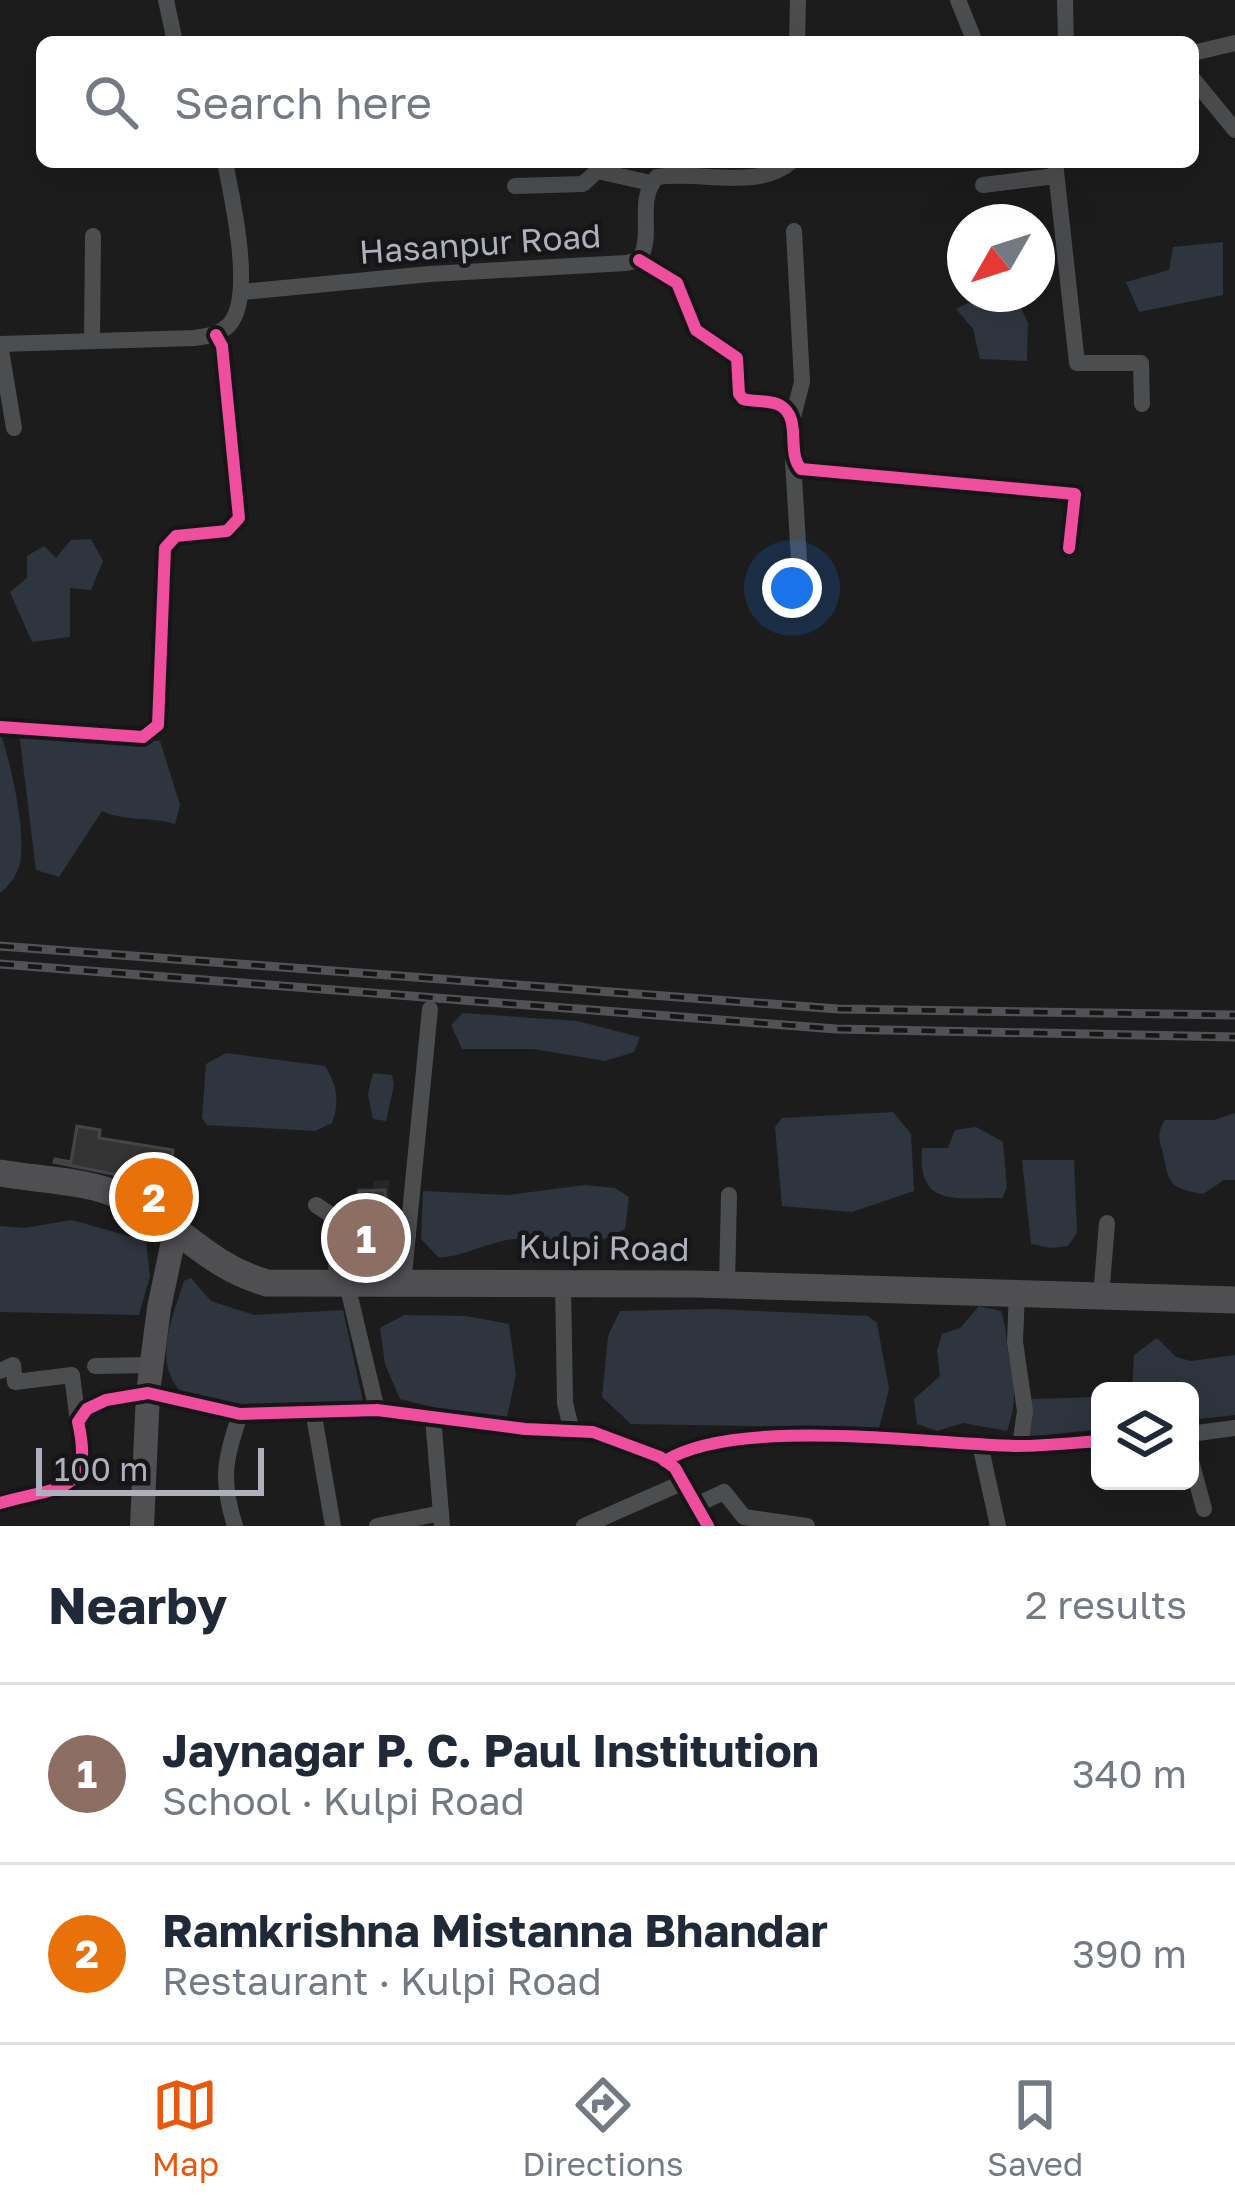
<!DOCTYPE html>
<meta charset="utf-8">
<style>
body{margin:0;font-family:"Golos Text",sans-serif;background:#f6f6f7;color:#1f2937}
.controls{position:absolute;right:36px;bottom:36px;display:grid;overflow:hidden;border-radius:18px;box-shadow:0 12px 48px #0002}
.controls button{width:108px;height:108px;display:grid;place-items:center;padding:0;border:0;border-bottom:3px solid #e0e1e3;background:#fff;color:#1f2937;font:60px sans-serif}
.compass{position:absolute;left:947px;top:204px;width:108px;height:108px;border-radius:50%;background:#fff;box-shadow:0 12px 48px #0002;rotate:231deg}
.scale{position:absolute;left:36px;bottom:30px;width:228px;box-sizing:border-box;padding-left:12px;border:6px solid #aeb1bc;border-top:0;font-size:33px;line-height:42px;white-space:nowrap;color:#aeb1bc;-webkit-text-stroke:9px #161618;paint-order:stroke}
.you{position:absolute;left:792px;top:588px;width:42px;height:42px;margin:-30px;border:9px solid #fff;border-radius:50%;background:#1a73e8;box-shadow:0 0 0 18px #1a73e833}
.badge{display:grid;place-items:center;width:78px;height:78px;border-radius:50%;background:#ea580c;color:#fff;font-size:39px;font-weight:700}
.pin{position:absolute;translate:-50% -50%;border:6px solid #fff;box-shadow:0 3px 12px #0006}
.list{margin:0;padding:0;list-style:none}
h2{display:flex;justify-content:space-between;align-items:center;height:156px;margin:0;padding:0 48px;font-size:51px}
h2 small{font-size:39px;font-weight:400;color:#747a83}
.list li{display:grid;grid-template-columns:78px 1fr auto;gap:36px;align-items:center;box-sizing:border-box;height:180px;padding:0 48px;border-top:3px solid #e0e1e3}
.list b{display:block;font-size:45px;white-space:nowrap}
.list p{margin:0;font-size:39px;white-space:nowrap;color:#747a83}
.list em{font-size:39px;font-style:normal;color:#747a83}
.icon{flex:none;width:66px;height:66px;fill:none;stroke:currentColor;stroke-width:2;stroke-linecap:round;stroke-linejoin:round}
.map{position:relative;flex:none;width:1235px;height:1526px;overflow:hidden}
.search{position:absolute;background:#fff;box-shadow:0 12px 48px #0002;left:36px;right:36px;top:36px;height:132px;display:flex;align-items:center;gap:30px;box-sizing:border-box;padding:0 42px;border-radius:18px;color:#747a83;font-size:45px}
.sheet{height:516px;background:#fff}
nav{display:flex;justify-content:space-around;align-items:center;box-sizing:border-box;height:168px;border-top:3px solid #e0e1e3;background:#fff;font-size:33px;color:#747a83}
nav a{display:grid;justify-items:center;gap:6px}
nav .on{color:#ea580c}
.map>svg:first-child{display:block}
.built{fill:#262628}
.water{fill:#2e353e}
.building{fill:#343434;stroke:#444548;stroke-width:3}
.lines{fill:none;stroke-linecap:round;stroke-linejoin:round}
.street{stroke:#4c4d4f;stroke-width:16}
.secondary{stroke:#505053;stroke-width:24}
.primary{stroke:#4f4f52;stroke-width:27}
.rail-casing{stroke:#515255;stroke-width:9}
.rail{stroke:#161618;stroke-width:4.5;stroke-dasharray:14;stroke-linecap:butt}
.cycleway-casing{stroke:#161618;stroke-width:20}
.cycleway{stroke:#ef4d9e;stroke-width:12}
.labels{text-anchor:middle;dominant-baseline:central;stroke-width:9;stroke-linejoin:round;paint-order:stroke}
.street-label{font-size:33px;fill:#aeb1bc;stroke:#161618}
</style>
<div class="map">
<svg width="1235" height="1526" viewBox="0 0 1235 1526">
<rect width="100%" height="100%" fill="#1c1c1c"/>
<path class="built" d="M389,1180L395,1274L343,1277L338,1202L357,1201V1188L373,1187V1181Z"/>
<g class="water">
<path d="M1223,242V295L1139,312L1126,282L1169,270L1173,247Z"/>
<path d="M978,298H1002L1019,304L1028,323L1027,361L980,359L973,329L956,309Z"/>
<path d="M91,539L103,561L91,590L70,588V637L32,642L10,592L27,578V556L44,546L56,558L71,540Z"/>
<path d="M0,732C11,762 26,831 20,863C18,874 9,886 0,893Z"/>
<path d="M19,732L160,741L180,805L175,824C149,816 125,822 102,811L59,877L36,870Z"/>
<path d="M463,1013L577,1021L640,1037L634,1052L605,1061L533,1049H462L451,1025Z"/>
<path d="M226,1053L325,1066C337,1086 340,1101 332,1123L315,1131L207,1125L202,1118L206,1064Z"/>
<path d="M373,1073L392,1075L394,1085L386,1121L373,1119L368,1094Z"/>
<path d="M893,1112L911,1134L914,1191L852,1212L782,1206L775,1127L782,1118Z"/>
<path d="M1235,1113V1180H1224L1203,1194C1173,1188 1169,1187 1164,1158C1161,1142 1155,1135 1165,1120H1214Z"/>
<path d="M976,1127L1003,1142L1007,1188L1002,1198C956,1197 917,1209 922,1148H948L955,1130Z"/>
<path d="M1022,1160H1074L1077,1233L1068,1246L1051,1248L1031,1244Z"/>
<path d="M585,1185L615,1188L629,1197L625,1229L604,1239H588L587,1244L547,1246C516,1223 467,1260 438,1257L421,1239L423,1191L508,1195Z"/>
<path d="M72,1220L146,1241L150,1276L139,1315L0,1312V1226L24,1228Z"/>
<path d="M191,1278L211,1301L254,1315L343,1310L363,1401C324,1400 224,1412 194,1400C179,1395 170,1379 167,1364C163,1336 176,1307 184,1281Z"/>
<path d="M979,1306L1001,1311C1006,1325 1006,1337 1008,1351C1013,1386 1019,1396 1007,1431L963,1423L937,1431L917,1424L914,1399L940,1376L937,1350L942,1334L960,1328Z"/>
<path d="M714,1309L868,1316L877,1323L889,1389L879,1428L631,1424L602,1397L608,1336L620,1311Z"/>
<path d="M404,1315L466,1316L509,1324L516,1375L507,1417L449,1411L400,1399L385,1364L380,1328Z"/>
<path d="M1157,1338L1176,1357L1191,1361L1235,1355V1415L1190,1420V1391H1132L1134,1355Z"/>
<path d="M1100,1397V1429L1029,1437L1030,1399Z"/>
</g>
<g class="building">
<path d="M77,1126L100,1130L99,1138L173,1150L169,1184L163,1183L159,1196L136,1184L137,1179L54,1162L55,1159L71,1162Z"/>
<path d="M385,1190L386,1208L360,1209L359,1191Z"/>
<path d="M359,1203L361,1235L391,1233L392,1265H349L341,1204Z"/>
</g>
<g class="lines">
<g class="street">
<path d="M166,0L175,42"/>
<path d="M958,0L975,42"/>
<path d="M1065,0L1066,42"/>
<path d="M797,42L798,0"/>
<path d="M1193,53L1235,43"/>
<path d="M1193,79L1235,130"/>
<path d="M1055,162L1077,363H1141L1142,404"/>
<path d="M983,185L1056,176"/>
<path d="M515,186L583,184L597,171L651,183"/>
<path d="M639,260L677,283L696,330L737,358L739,394L743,399C754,402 772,400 781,406C802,419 786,452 801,469L1075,494L1069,548"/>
<path d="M242,292L430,274L626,263L639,260C655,235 635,200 657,177C698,170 757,191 791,162"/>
<path d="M92,341L93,236"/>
<path d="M792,421L802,382L794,231"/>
<path d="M14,428L0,344L194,338C207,336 219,335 229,325C255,297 232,198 225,162"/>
<path d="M793,461L799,560"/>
<path d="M0,727L143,737L158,725L165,548L176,536L227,531L239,518L222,346L216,335"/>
<path d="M316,1205L331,1215L338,1284"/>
<path d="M563,1282L565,1403L572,1432"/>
<path d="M347,1284L377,1410"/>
<path d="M403,1285L430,1009"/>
<path d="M727,1285L729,1195"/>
<path d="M1017,1291L1015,1342L1025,1411L1020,1446"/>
<path d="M1101,1297L1107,1223"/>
<path d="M95,1366L152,1365"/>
<path d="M0,1371L13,1365L15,1382L72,1375L78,1422"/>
<path d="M313,1410L333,1526"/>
<path d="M433,1417L442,1526"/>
<path d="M1190,1434L1235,1428"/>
<path d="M980,1444L998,1526"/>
<path d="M1190,1457L1204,1509"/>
<path d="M665,1461C737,1416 927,1444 1016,1446C1044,1446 1072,1443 1100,1441"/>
<path d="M0,1503C58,1486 95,1495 78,1422L87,1409L106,1400L148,1393L240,1414L377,1410L525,1429L593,1432L660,1457L675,1468L708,1526"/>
<path d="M698,1504L724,1492L744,1517L807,1526"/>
<path d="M235,1526C220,1478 225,1461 240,1414"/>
<path d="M377,1526L441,1513"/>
<path d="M584,1526L684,1482"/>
</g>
<path class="secondary" d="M142,1526L148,1393L159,1308L175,1232"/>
<path class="primary" d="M0,1173C39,1180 85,1180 121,1196C177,1220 202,1264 267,1283L695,1284L1235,1300"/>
<defs>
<g id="rail">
<path d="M0,946L838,1009L1235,1015"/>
<path d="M0,964L836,1029L1235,1037"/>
</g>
</defs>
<use href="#rail" class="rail-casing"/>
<use href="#rail" class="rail"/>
<defs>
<g id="cycleway">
<path d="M639,260L677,283L696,330L737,358L739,394L743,399C754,402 772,400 781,406C802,419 786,452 801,469L1075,494L1069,548"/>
<path d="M0,727L143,737L158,725L165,548L176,536L227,531L239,518L222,346L216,335"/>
<path d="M665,1461C737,1416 927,1444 1016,1446C1044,1446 1072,1443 1100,1441"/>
<path d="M0,1503C58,1486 95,1495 78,1422L87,1409L106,1400L148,1393L240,1414L377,1410L525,1429L593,1432L660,1457L675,1468L708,1526"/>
</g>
</defs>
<use href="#cycleway" class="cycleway-casing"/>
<use href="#cycleway" class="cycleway"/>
</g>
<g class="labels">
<g class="street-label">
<text transform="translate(480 243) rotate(-4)">Hasanpur Road</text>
<text transform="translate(604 1247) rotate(1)">Kulpi Road</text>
</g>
</g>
</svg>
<div class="controls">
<button><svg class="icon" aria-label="layers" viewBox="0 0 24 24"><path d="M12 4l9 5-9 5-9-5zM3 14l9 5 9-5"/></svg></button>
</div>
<svg class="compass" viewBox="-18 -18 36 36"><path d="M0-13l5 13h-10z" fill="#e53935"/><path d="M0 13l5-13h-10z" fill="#747a83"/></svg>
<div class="scale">100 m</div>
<div class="you"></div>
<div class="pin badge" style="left:366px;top:1238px;background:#8d6e63">1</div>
<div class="pin badge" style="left:154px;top:1197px;background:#e8710a">2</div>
<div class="search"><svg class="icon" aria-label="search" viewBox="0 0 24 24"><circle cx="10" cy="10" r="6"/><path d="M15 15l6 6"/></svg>Search here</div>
</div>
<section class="sheet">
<h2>Nearby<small>2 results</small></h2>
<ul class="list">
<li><span class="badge" style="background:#8d6e63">1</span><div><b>Jaynagar P. C. Paul Institution</b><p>School · Kulpi Road</p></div><em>340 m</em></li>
<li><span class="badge" style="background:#e8710a">2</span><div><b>Ramkrishna Mistanna Bhandar</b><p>Restaurant · Kulpi Road</p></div><em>390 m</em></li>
</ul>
</section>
<nav>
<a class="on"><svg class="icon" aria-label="map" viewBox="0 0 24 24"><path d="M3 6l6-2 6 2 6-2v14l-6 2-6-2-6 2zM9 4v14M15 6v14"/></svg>Map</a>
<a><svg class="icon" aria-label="directions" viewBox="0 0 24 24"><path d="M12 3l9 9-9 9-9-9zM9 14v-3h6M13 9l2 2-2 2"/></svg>Directions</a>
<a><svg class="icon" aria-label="saved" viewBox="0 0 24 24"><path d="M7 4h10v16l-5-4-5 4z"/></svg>Saved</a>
</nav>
